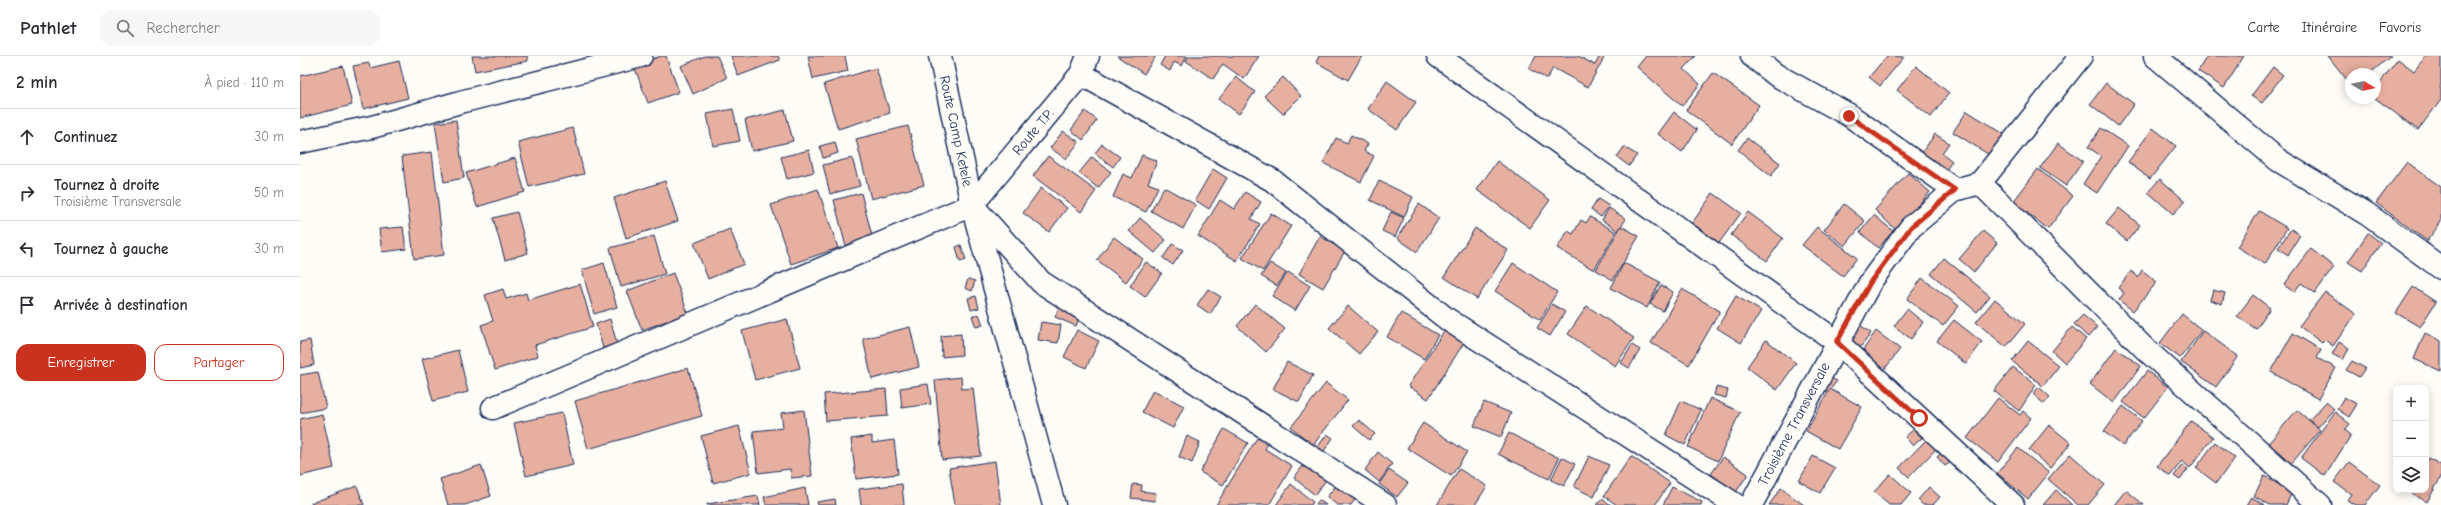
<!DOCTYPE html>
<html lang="fr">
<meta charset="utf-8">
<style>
body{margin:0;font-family:"Comic Neue",sans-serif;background:#f7f7f7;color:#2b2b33}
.controls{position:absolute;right:12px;bottom:12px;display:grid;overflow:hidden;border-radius:8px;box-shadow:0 2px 10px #0003}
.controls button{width:36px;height:36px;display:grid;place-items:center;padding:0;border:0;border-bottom:1px solid #e1e1e2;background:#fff;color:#2b2b33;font:20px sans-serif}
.compass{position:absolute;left:2045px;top:12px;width:36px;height:36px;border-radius:50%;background:#fff;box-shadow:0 2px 10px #0003;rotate:99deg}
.stop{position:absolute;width:12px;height:12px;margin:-9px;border:3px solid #c8321e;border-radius:50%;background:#fff}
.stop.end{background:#c8321e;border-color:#fff;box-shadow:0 1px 4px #0008}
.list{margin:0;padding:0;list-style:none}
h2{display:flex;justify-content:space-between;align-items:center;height:52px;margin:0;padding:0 16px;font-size:17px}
h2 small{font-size:13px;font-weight:400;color:#7c7c81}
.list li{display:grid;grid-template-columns:26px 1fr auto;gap:12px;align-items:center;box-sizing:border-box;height:56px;padding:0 16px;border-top:1px solid #e1e1e2}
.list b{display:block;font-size:15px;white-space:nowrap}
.list p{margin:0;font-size:13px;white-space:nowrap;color:#7c7c81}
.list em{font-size:13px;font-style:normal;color:#7c7c81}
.actions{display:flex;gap:8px;padding:12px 16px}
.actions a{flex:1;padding:9px 0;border:1px solid #c8321e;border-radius:12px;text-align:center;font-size:14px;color:#c8321e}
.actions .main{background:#c8321e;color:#fff}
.icon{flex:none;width:22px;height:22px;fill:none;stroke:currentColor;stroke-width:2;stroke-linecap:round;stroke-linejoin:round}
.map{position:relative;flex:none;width:2141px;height:449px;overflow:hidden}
header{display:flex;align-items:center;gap:24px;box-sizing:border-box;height:56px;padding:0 20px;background:#fff;border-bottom:1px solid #e1e1e2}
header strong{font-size:19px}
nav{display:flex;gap:22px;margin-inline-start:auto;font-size:14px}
.search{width:280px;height:36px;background:#f7f7f7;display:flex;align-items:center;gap:10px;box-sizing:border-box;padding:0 14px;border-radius:12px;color:#7c7c81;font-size:15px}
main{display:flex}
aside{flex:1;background:#fff}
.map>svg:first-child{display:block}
.building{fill:#e7af9f;stroke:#1b2f5e}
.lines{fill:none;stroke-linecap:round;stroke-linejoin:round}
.minor-casing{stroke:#1b2f5e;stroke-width:25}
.minor{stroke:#fdfcf7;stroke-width:22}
.route{stroke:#c8321e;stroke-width:5}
.labels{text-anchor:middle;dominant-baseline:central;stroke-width:3;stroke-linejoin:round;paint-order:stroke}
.street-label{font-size:14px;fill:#1b2f5e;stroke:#fdfcf7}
</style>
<header>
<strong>Pathlet</strong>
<div class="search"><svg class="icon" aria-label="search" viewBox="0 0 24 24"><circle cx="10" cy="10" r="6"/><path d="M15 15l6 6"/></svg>Rechercher</div>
<nav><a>Carte</a><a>Itinéraire</a><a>Favoris</a></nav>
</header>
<main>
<aside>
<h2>2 min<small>À pied · 110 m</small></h2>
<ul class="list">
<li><svg class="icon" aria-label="ahead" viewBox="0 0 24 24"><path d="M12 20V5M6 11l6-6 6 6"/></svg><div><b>Continuez</b></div><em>30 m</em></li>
<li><svg class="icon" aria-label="right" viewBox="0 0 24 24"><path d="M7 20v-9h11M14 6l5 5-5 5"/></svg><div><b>Tournez à droite</b><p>Troisième Transversale</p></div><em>50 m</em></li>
<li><svg class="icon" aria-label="left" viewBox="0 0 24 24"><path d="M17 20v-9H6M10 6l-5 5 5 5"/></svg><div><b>Tournez à gauche</b></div><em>30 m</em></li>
<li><svg class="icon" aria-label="arrive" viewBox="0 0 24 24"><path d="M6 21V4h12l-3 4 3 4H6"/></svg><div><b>Arrivée à destination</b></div></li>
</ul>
<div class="actions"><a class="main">Enregistrer</a><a>Partager</a></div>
</aside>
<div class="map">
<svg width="2141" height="449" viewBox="0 0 2141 449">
<rect width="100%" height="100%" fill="#fdfcf7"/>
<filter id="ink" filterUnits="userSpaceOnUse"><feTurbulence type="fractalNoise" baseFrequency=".025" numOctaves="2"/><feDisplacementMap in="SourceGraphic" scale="8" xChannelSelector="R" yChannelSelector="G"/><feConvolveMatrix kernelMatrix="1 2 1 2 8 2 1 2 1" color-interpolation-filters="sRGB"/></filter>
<g filter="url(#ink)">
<g class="building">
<path d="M172,0H227L228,5L175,15Z"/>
<path d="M361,0H366L379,36L348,47L334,10Z"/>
<path d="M405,0H417L427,22L393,38L381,10Z"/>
<path d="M431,0H478L480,4L438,20Z"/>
<path d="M508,0H545L548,15L513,23Z"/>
<path d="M817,0H856L844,18Z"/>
<path d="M865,0H887L882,10L874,6L870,15L860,9Z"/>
<path d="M889,0H959L944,23L923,8L913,23L886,5Z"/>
<path d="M1019,0H1062L1048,24L1016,6Z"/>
<path d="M1236,0H1278L1295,9L1300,0H1305L1288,31L1253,12L1247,23L1229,13Z"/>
<path d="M1346,0H1396L1384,13L1400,28L1382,50L1337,11Z"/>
<path d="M1587,0L1604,1L1580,30L1569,21Z"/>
<path d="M1907,0H1944L1924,32L1898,15Z"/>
<path d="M2028,0H2091L2069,18H2051V29Z"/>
<path d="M2126,0H2141V44L2118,74L2075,42V33L2098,3L2114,15Z"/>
<path d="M99,5L108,42L63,53L53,10L69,7L70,12Z"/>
<path d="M43,10L52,49L0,62V20Z"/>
<path d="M1616,10L1649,37L1631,61L1597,34Z"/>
<path d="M1973,11L1983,19L1962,47L1951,40Z"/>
<path d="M576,12L590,57L538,73L524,28Z"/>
<path d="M1413,17L1459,49L1432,88L1386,54Z"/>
<path d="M936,21L955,36L939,58L919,43Z"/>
<path d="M983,21L1001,40L983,58L964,40Z"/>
<path d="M1087,25L1116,46L1097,74L1068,53Z"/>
<path d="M1806,27L1834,48L1818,70L1790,48Z"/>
<path d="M433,53L440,85L413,90L407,58Z"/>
<path d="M485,54L493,85L452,95L445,64Z"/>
<path d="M785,55L797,64L783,84L771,74Z"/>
<path d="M1667,55L1704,78L1691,100L1653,76Z"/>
<path d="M1374,56L1397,74L1382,96L1358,78Z"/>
<path d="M156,64L164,122L144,126L135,67Z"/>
<path d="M608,70L624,129L571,143L556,83Z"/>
<path d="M273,72L284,118L229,131L218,86Z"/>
<path d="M1801,72L1828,90L1797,137L1783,128L1801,100L1788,91Z"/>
<path d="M1853,72L1876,90L1850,123L1828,106Z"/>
<path d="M763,75L779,86L766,103L750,92Z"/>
<path d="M1635,78L1649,87L1642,97L1652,105L1643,119L1618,102Z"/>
<path d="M1051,79L1068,88L1064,95L1074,100L1061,126L1023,107L1036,82L1047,87Z"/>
<path d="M1447,82L1480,107L1471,120L1438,94Z"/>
<path d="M535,86L538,97L523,102L520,90Z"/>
<path d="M1758,87L1783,105L1766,130L1740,112Z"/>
<path d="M802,88L820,101L813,111L795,97Z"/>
<path d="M1324,91L1337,99L1329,110L1317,101Z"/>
<path d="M509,94L514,116L487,123L481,101Z"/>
<path d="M132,96L144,199L114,203L102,100Z"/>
<path d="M842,99L857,105L848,127L858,131L846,156L813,141L823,118L832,122Z"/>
<path d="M748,100L796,135L781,156L733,120Z"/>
<path d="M792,101L811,116L798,132L779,117Z"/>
<path d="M215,102L225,136L177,151L166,117Z"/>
<path d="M552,102L560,130L530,138L523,109Z"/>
<path d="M1197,105L1250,144L1230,172L1177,134Z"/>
<path d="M2107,106L2141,131V166L2127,185L2076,147Z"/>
<path d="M913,113L927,122L909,153L895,144Z"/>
<path d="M1738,113L1773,140L1748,173L1713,146Z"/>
<path d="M1608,117L1630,136L1596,174L1575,154Z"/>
<path d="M1860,123L1885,145L1873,158L1848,136Z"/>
<path d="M365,125L378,165L326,182L314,142Z"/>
<path d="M1079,125L1113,141L1104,161L1070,144Z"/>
<path d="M864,131L896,149L883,173L851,155Z"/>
<path d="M741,132L767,152L749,176L723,157Z"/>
<path d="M518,133L538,192L491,208L471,149Z"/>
<path d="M945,136L961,146L951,163L960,168L937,205L898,180L920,144L934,153Z"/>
<path d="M561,137L573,184L546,191L534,144Z"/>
<path d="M1413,137L1441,157L1419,187L1392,167Z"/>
<path d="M1298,143L1309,150L1301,161L1291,154Z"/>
<path d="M1119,148L1139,162L1117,196L1097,182Z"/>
<path d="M1544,148L1565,165L1545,190L1524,174Z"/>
<path d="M1309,152L1326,163L1318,175L1302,164Z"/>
<path d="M1819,152L1840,169L1827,185L1806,168Z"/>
<path d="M1959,155L1987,172L1965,208L1937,191Z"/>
<path d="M217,156L228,197L205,204L193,162Z"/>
<path d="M1091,156L1104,162L1095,181L1082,175Z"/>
<path d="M1448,156L1483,182L1467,205L1431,179Z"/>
<path d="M971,157L991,170L963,215L942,202Z"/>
<path d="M1574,159L1593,175L1578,192L1560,176Z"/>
<path d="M1290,161L1316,176L1294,214L1257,192L1268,175L1273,178L1281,164L1286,167Z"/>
<path d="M840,162L866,184L855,197L829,175Z"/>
<path d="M1321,170L1339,180L1313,224L1296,214Z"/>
<path d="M103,171L106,193L82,196L79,173Z"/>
<path d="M1517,171L1557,202L1543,220L1502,189Z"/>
<path d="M1175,172L1208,194L1177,243L1144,221Z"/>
<path d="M430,173L444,208L408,223L394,187Z"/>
<path d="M1991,173L2000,179L1988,199L1978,192Z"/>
<path d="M1683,175L1697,187L1674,216L1659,203Z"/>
<path d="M2068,177L2081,187L2062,215L2048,206Z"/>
<path d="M354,180L365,218L321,231L310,192Z"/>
<path d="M1020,180L1045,195L1023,232L999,218Z"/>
<path d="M814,181L843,203L826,226L797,204Z"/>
<path d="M872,188L883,194L873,209L863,202Z"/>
<path d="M661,189L666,204L660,206L656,191Z"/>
<path d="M2011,193L2034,211L2015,237L2001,227L1994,236L1984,229Z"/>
<path d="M1644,202L1690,240L1677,256L1631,218Z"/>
<path d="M846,206L862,217L845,241L830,230Z"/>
<path d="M304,207L317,251L294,258L282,214Z"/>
<path d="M970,207L986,217L977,230L961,220Z"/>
<path d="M1213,207L1257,236L1240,264L1195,235Z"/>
<path d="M1324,207L1360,226L1347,252L1311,232Z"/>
<path d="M1842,214L1857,226L1833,255L1819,244L1824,237L1818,232L1831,215L1838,221Z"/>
<path d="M988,216L1010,230L995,255L972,240Z"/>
<path d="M373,217L388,257L342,274L327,235Z"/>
<path d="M1622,222L1659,250L1643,270L1607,243Z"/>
<path d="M668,223L675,225L672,235L665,232Z"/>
<path d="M280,228L293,271L235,289L238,300L195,314L181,269L193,265L185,239L203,233L206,243L226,237L228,244Z"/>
<path d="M1361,229L1373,236L1363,255L1350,248Z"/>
<path d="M2113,231L2136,246L2120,271L2096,257Z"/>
<path d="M908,233L921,241L910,258L897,249Z"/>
<path d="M1382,233L1420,255L1389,309L1351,287Z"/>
<path d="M1913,234L1925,237L1922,248L1910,244Z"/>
<path d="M2025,236L2056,258L2033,290L2025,284L2022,287L1999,270Z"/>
<path d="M1953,239L1970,252L1956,273L1937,260Z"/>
<path d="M676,240L679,252L671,254L668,242Z"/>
<path d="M1436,240L1461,255L1441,287L1417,272Z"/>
<path d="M1695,243L1725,268L1706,291L1676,266Z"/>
<path d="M955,248L985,273L966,296L937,270Z"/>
<path d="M1252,248L1265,256L1250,280L1237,272Z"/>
<path d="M760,249L781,258L776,270L755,261Z"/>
<path d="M1048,250L1078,276L1059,298L1029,272Z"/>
<path d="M1287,250L1334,282L1315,310L1268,278Z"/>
<path d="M1607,253L1623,266L1611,283L1594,270Z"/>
<path d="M1101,257L1138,279L1124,303L1087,281Z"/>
<path d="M679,258L683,269L676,271L672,260Z"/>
<path d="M1882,258L1902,274L1880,302L1860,287Z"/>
<path d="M1783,259L1797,271L1788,281L1774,268Z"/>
<path d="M310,263L317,288L303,292L296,268Z"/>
<path d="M487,263L500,312L455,324L442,275Z"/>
<path d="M1654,264L1682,286L1666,308L1637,285Z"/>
<path d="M741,266L761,269L758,287L738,284Z"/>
<path d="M1556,266L1571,277L1558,295L1543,285Z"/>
<path d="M610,271L619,311L572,323L563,283Z"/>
<path d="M1772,271L1786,283L1765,307L1752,295Z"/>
<path d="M1146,272L1165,285L1128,343L1108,330Z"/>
<path d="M777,274L799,285L786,312L764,301Z"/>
<path d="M1576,275L1600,293L1584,314L1561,297Z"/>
<path d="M1903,275L1938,300L1916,331L1881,306Z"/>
<path d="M1993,277L2021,294L2017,302L2036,312L2018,343L1971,316Z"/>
<path d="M2125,277L2141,285V315L2114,303Z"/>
<path d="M661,278L662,299L642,301L641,280Z"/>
<path d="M10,284L14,309L0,312V286Z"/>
<path d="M1466,284L1496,307L1477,334L1447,311Z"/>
<path d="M1728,285L1759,310L1743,330L1712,305Z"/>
<path d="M2039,286L2049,292L2043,304L2032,298Z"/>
<path d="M1332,289L1340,294L1329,312L1321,307Z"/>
<path d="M1816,292L1841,310L1814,347L1790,328Z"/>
<path d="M158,294L168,336L133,345L122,303Z"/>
<path d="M2052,305L2065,312L2059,321L2046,314Z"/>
<path d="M987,306L1013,319L999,346L973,333Z"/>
<path d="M1713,311L1736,329L1719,355L1694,335Z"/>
<path d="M388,312L402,360L288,393L275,345Z"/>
<path d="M1847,315L1868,331L1844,362L1823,346Z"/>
<path d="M18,316L26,352L0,357V319Z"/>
<path d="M1525,319L1537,325L1528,336L1519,332Z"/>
<path d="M661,321L662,333L673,332L681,400L642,404L635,324Z"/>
<path d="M1026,327L1048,344L1013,389L991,371Z"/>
<path d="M628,328L631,348L602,352L600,332Z"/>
<path d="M1416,331L1428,334L1426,342L1414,339Z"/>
<path d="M1739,331L1750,341L1744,348L1733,338Z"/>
<path d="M586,333L588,360L526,365L524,338Z"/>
<path d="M1530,333L1562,351L1538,393L1506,375Z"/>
<path d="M853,334L884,350L873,372L842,356Z"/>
<path d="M2044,341L2057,348L2049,361L2037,353Z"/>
<path d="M1410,342L1440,356L1418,405L1388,391Z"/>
<path d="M1698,342L1720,359L1723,355L1731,362L1698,406L1667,382Z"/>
<path d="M1381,345L1401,354L1385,389L1366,379Z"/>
<path d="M1184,346L1211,357L1201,381L1174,370Z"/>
<path d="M2026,346L2034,353L2018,371L2009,364Z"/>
<path d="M1823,350L1842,365L1823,390L1804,376Z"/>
<path d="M504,354L512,420L491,422L490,413L458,417L453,375L483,372L481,357Z"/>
<path d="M1997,354L2020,374L1990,409L1967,389Z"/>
<path d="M2035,356L2050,368L2045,374L2051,379L2025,420L2001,402Z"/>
<path d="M262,357L273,409L226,420L214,367Z"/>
<path d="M22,358L34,412L0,420V363Z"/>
<path d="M1059,364L1075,378L1069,384L1053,370Z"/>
<path d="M1891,365L1913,381L1890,412L1882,405L1870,420L1857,410Z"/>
<path d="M1123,367L1167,396L1151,420L1107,392Z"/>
<path d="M1749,369L1771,387L1750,412L1729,394Z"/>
<path d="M439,370L451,417L413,427L401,380Z"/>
<path d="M924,373L948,387L923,429L900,416Z"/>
<path d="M1614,373L1622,382L1613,390L1605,381Z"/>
<path d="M1209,377L1259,402L1249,423L1198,398Z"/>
<path d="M1027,378L1033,382L1023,396L1017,392Z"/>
<path d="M572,380V387L594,384L598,418L556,423L551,383Z"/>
<path d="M887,380L900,386L892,407L879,401Z"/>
<path d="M957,382L967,389L965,393L992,410L969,449H916Z"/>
<path d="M1627,383L1637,392L1609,421L1599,412Z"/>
<path d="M1915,386L1935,402L1916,427L1896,412Z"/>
<path d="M1718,392L1749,417L1728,443L1697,417Z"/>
<path d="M1078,396L1092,408L1079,426L1065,414Z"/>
<path d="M1642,396L1651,406L1645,410L1637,401Z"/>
<path d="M1770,398L1805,429L1788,449H1778L1748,423Z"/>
<path d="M1289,400L1309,409L1294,441L1274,431Z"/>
<path d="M1331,400L1370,427L1355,449H1317L1304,440Z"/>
<path d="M1513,400L1535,412L1520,437L1499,425Z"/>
<path d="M1262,401L1275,408L1264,430L1251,424Z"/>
<path d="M1423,401L1448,418L1436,436L1411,418Z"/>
<path d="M2128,402L2141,409V421L2127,446L2109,436L2111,434H2126V406Z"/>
<path d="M695,405L701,449H655L649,412Z"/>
<path d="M2049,406L2080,429L2065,449H2055L2047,444L2051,438L2034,426Z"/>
<path d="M1005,407L1026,424L1015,439L994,422Z"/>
<path d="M181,409L191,440L165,449H148L140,423Z"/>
<path d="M1882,409L1888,413L1880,424L1874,420Z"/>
<path d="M1159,413L1187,430L1175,449H1137Z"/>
<path d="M1089,414L1108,427L1097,441L1079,428Z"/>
<path d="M1590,418L1611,437L1601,449H1589L1574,436Z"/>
<path d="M1964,420L1992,436L1986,449H1970L1954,440Z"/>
<path d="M602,428L604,449H561L559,433Z"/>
<path d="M833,428L842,429L841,435L856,437L855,445L831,442Z"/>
<path d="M991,428L1013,446L1011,449H976Z"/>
<path d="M1037,428L1057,441L1051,449H1037L1027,441Z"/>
<path d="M57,430L64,449H12L11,447Z"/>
<path d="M1372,431L1402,446L1401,449H1363Z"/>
<path d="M1629,431L1640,441L1633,449H1623L1618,444Z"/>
<path d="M505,432L508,449H466L464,441Z"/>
<path d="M1481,432L1504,449H1469Z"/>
<path d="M1756,434L1772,449H1743Z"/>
<path d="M1826,434L1844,449H1814Z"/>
<path d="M458,440L460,449H407V448Z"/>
<path d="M1951,441L1965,449H1946Z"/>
<path d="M535,443L536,449H518L517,446Z"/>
<path d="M1302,443L1311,449H1297Z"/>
<path d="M1019,444L1026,449H1015Z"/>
</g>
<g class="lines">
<defs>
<g id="minor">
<path d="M640,0L672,149L754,449"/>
<path d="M1138,0L1537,286L1713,449"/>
<path d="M1452,0L1476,19L1549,59L1655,134"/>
<path d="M1855,0L1978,104L2067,158L2141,212"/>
<path d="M781,18L972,124L1147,263L1436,449"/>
<path d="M0,86L72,71L164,45L341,0"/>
<path d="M1680,127L1844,292L2020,449"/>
<path d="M672,149L741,226L1085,449"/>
<path d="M193,352L672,149L781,18L788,0"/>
<path d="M1451,449L1571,225L1611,171L1655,134L1680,127L1781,0"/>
</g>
</defs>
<use href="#minor" class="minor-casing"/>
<use href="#minor" class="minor"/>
</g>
</g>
<g class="lines" filter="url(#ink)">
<path class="route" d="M1549,60L1655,134L1611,171L1571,225L1537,286L1619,362"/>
</g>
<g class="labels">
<g class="street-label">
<text transform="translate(656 75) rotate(78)">Route Camp Ketele</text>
<text transform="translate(733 76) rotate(-50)">Route T.P.</text>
<text transform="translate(1494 368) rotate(-62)">Troisième Transversale</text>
</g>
</g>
</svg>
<div class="controls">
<button>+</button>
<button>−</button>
<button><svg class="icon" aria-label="layers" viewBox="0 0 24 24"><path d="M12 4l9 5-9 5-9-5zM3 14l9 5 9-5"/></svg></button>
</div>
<svg class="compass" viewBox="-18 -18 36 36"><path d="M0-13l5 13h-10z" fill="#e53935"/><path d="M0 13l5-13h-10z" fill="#7c7c81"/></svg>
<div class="stop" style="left:1619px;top:362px"></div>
<div class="stop end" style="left:1549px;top:60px"></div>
</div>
</main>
